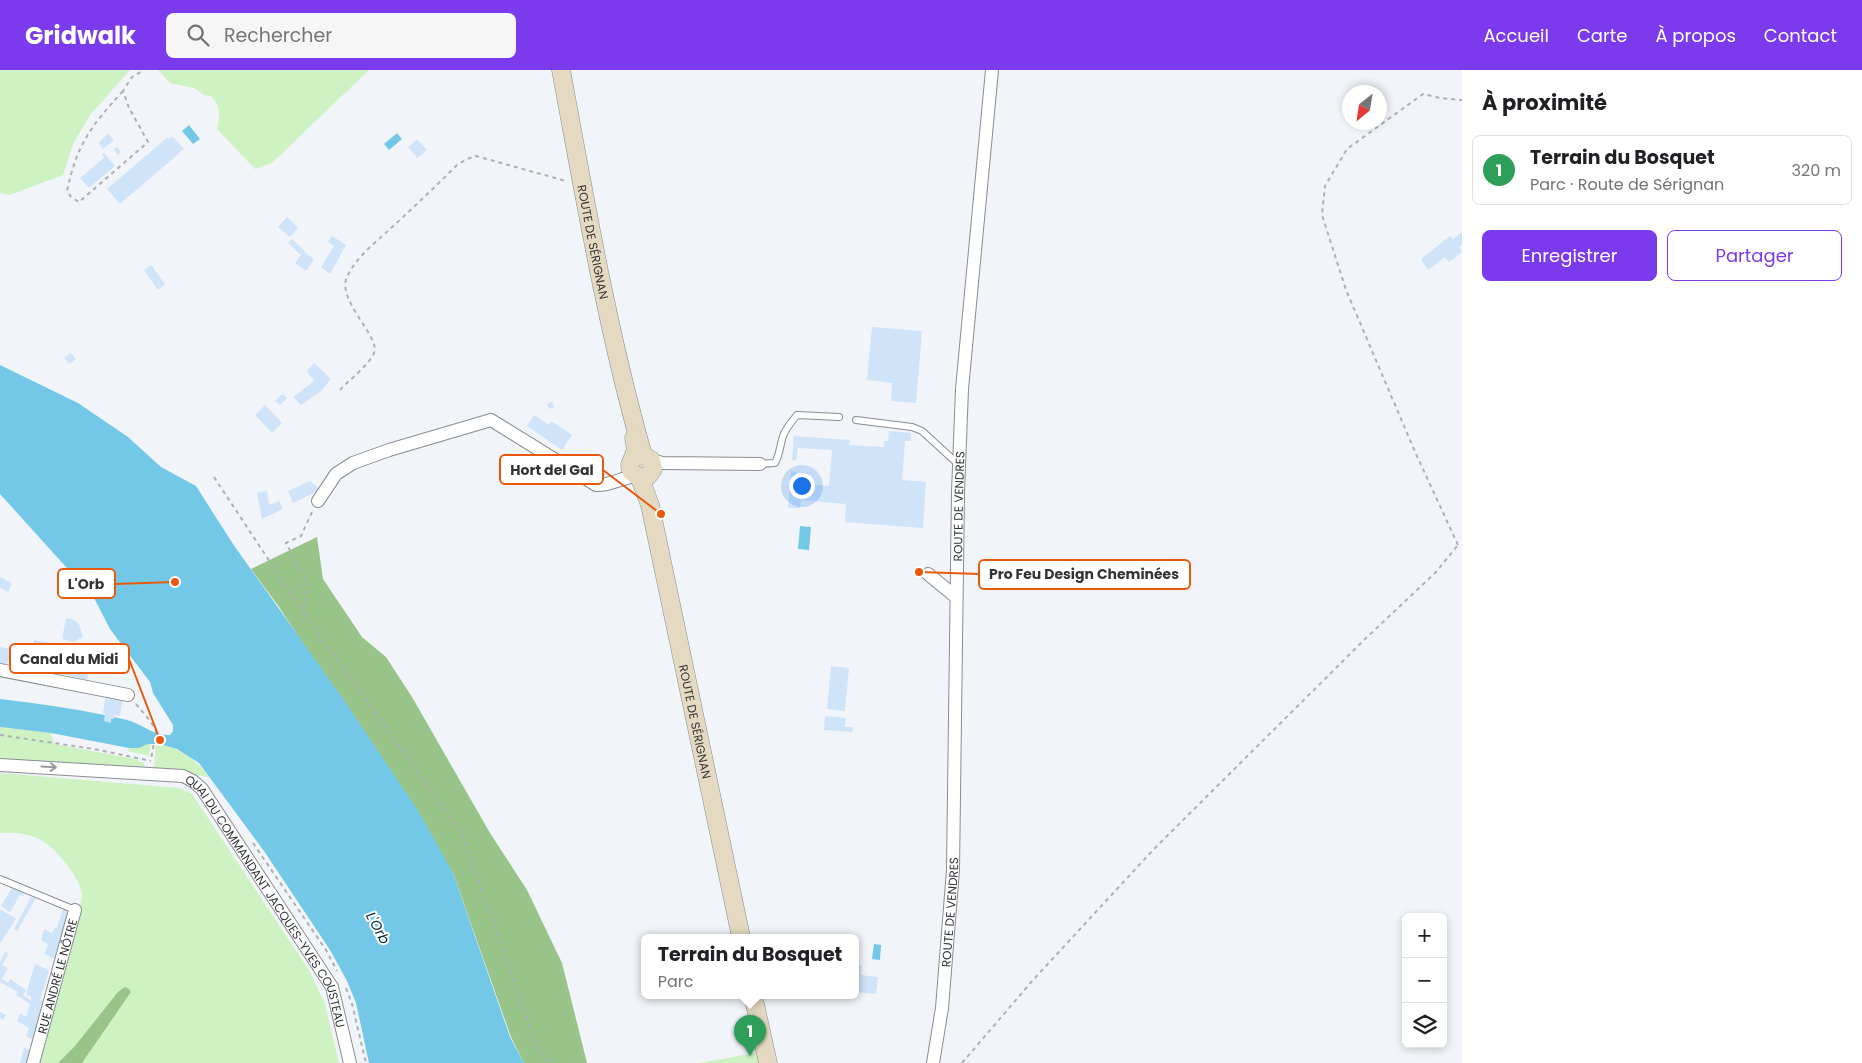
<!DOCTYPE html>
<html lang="fr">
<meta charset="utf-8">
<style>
body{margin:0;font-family:Poppins,sans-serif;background:#f6f6f6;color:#202124}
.controls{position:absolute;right:15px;bottom:15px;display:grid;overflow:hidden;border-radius:8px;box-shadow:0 2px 8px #0003}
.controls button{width:45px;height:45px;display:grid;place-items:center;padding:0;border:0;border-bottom:1px solid #e0e0e0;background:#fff;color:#202124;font:25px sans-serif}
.compass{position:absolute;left:1342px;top:15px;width:45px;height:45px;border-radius:50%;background:#fff;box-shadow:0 2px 8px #0003;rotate:210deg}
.you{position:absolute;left:801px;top:415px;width:18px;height:18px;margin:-12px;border:4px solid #fff;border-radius:50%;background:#1a73e8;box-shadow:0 0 0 8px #1a73e833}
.badge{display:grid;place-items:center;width:32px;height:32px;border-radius:50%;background:#7c3aed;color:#fff;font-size:16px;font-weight:700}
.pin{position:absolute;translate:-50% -41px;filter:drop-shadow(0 1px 2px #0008)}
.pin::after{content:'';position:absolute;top:26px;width:18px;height:15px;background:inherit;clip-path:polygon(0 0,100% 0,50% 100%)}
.popup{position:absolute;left:641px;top:864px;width:218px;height:65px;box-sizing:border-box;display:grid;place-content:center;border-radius:8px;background:#fff;filter:drop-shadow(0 1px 4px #0005);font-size:16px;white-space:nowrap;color:#757577}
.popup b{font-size:19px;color:#202124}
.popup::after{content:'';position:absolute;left:50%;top:100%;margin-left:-10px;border:10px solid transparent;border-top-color:#fff}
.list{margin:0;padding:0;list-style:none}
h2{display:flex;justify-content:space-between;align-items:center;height:65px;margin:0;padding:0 20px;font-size:21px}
h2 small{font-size:16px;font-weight:400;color:#757577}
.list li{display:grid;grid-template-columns:32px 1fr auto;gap:15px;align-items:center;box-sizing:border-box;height:70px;margin:0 10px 10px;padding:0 10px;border:1px solid #e0e0e0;border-radius:8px}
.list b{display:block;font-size:19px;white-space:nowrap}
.list p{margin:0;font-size:16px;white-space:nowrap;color:#757577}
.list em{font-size:16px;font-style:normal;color:#757577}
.actions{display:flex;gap:10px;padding:15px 20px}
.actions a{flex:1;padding:11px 0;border:1px solid #7c3aed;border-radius:8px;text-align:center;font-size:18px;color:#7c3aed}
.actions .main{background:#7c3aed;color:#fff}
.icon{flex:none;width:28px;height:28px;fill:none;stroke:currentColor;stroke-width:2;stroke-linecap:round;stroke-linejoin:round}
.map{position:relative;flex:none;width:1462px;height:993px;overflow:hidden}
header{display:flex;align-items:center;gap:30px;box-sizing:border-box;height:70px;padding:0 25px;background:#7c3aed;color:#fff}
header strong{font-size:24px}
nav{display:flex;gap:28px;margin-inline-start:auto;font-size:18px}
.search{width:350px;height:45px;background:#f6f6f6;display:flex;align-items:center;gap:12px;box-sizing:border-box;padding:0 18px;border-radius:8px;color:#757577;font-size:19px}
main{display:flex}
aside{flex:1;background:#fff}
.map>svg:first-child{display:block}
.green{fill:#cef2c2}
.forest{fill:#99c489}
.water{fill:#73c8e8}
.building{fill:#cfe3f9}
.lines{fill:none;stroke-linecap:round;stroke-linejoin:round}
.lane-casing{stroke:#898d91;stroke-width:8}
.street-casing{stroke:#898d91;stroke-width:14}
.secondary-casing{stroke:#898d91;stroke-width:19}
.path{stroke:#acb0b2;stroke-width:2;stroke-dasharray:4 4;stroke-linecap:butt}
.lane{stroke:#fff;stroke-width:6}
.street{stroke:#fff;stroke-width:12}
.secondary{stroke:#e3dac1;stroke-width:18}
.oneway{stroke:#98999a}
.labels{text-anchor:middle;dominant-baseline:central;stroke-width:4;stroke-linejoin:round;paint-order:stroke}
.street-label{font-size:12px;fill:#313334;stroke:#fff}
.water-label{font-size:14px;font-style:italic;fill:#042e3b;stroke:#fff}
.leader{fill:none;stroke:#e8590c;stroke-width:2}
.callout-dot{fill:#e8590c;stroke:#fff;stroke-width:2}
.callout{fill:#fff;stroke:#e8590c;stroke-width:2}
.callout-label{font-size:14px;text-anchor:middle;font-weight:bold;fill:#313334}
</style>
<header>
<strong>Gridwalk</strong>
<div class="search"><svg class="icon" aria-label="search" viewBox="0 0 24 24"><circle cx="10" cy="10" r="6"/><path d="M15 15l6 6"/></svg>Rechercher</div>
<nav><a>Accueil</a><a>Carte</a><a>À propos</a><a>Contact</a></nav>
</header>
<main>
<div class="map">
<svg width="1462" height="993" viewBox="0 0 1462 993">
<rect width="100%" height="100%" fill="#f1f5f9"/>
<g class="green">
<path d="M0,0H130L90,45L73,74L63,105L10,125L0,123Z"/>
<path d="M158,0H369L272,93L255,99L217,59C220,44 221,38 211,26L204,25L194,18L170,13Z"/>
<path d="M0,657L51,663L54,674L135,689L144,693L145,698L0,690Z"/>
<path d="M148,674H151L149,686L128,681L129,678H139Z"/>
<path d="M156,674C179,677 196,689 209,707L154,698Z"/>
<path d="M0,703L180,718L192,724L309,900L325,934L339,993H82L131,922L58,993H35L80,836C81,832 82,828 82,824C80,807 54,776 39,769C27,763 13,762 0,763Z"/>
<path d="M760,982L762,993H699Z"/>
</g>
<g class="forest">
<path d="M317,467L323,509L362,567L386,587L412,627L490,763L527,820L562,893L587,993H524L511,967L453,803L279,537L251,499Z"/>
<path d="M125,917L129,919L131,922L82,993H58L75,976L118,922Z"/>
</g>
<g class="water">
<path d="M189,55L200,69L193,74L182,61Z"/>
<path d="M397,63L402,69L389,80L384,74Z"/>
<path d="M0,295L78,333L128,367L161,397L196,416L233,474L343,629L419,742L453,803L510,967L524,993H369L356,933L347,911L330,880L264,781L199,693L177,679L159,674H148L139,678H129L51,663L0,657V629C43,634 85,640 127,650C143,654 153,666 170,665L173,661V655L153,623L150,612L110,559L94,528L0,424Z"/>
<path d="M800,456L811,457L809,480L798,479Z"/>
<path d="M874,874L881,875L880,890L872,889Z"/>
</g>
<g class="building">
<path d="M108,63L114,70L103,79L99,73Z"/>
<path d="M172,66L184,79L120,134L107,119L168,67L169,69Z"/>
<path d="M417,69L427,80L417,88L408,77Z"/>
<path d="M117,77L121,82L118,85L114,80Z"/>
<path d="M104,83L115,96L89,118L80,108L104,88L102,85Z"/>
<path d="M287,147L298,158L290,167L278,157Z"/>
<path d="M1462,162V175L1459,177L1462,182L1449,192L1445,187L1428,200L1421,189L1450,166L1453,169Z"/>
<path d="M332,166L346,175L330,204L321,197L334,176L328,172Z"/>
<path d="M292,169L305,181L304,182L314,189L306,201L295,193L301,185L288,173Z"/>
<path d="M151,195L165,214L158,220L144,200Z"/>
<path d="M872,257L922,261L916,333L891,331L892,313L867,310Z"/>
<path d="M71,283L76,289L70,294L64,288Z"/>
<path d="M314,293L331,309L320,322L301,335L293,327L314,311L307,301Z"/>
<path d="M282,324L287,328L280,335L275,331Z"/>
<path d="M552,332L554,337L549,339L547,334Z"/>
<path d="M265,335L282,353L272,363L255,345Z"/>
<path d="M534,345L549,355L551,351L572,365L562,380L527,356Z"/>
<path d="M889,361L911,363V371H905L902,410L926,412L923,458L845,452L846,434L801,430L800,438H788L791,401L797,402L796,414L829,416L832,380L798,378L796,391L792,390L794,366L850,370L849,375L884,377V371H888Z"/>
<path d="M310,411L320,420L293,433L288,421Z"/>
<path d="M267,421L269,435L279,431L283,439L262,449L257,423Z"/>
<path d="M0,507L12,513L8,522L0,518Z"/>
<path d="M66,548L72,549L79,554L83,567L73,572L62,569Z"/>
<path d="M34,570L71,577L69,588L91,593L87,610L16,594L20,578L32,580Z"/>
<path d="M0,577L11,579L7,595L0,594Z"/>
<path d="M831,596L849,598L845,641L827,639Z"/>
<path d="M106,626L123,629L120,646L114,645V649H111V653L104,651L105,644L103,643Z"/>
<path d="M825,646L846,648L845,657H853L852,662L824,660Z"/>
<path d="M12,818L24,823L23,826L20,825L10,842L1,836Z"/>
<path d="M31,827L36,828L17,861L14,859Z"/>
<path d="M0,839L16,849L0,873Z"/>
<path d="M63,839L69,841L56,890L44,884L48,874L41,870L44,859L52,863L55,857L57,858Z"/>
<path d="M5,882L9,883L2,895L8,898L2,909L8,913L10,909L26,920L23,925L31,930V927L26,924L35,894L49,900L40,930L45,931L34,970L26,966L29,958L17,951L20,943L26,947L30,934L16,925L18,922L0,912V892Z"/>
<path d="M855,896H862L861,905L878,907L876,924L855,922Z"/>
<path d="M0,942L6,945L3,950L0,948Z"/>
<path d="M24,978L31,980L27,993H20Z"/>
</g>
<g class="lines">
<defs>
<g id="lane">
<path d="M856,350L912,357L922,361L958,394"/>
<path d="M760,394L775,393C780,384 780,375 783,366C786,358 792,351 797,345L839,347"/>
<path d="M0,809L75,840"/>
</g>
<g id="street">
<path d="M651,390L663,393L760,394"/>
<path d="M318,431L336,404L353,393L389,380L491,350L596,415C609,416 621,408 635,406"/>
<path d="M928,504L956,527"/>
<path d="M0,600L128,625"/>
<path id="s1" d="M0,695L183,706L193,711L202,719L332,917L350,993"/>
<path id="s2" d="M33,993L75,840"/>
<path id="s3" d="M933,993L942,938L953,800L958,422L962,319L992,0"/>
</g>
<g id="secondary">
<path id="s4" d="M561,0C585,129 607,259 643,385"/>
<path d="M634,368L636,380L630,395L631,401L638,407L648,406L653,399L651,390L643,385L634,387"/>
<path id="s5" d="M640,408L650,435L741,867"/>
<path d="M753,925L768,993"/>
</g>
</defs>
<use href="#lane" class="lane-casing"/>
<use href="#street" class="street-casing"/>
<use href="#secondary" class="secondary-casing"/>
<g class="path">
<path d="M123,21C91,56 77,74 67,121L71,127L79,132L148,72L129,38L123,21L132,7L144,0"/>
<path d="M340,320C349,310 369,295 374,283C381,267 336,230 347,207C356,187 375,173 390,159C413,138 435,117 457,95L467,89L476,86L566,111"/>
<path d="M214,407L303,542"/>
<path d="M312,442L301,466L286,473L308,513L303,542L462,764L536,974L550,993"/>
<path d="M1458,475L1416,384L1346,220L1322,145L1325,116L1347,79L1423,24L1440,28L1462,30"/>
<path d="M136,634L151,652L156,661L151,690"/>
<path d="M0,665L94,679L151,691"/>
<path d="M253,773L326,880L337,901"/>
<path d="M346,918L352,934L366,993"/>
<path d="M962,993L1033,910L1153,780L1365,569L1436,502L1458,475"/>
</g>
<use href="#lane" class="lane"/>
<use href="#street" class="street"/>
<use href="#secondary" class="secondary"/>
</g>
<defs><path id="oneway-shaft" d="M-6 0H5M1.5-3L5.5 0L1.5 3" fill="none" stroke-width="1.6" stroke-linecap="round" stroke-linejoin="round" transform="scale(1.25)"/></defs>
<use class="oneway" href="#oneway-shaft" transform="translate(49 697) rotate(3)"/>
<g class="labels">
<g class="street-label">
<text stroke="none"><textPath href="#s4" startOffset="175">ROUTE DE SÉRIGNAN</textPath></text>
<text stroke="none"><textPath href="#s3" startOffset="558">ROUTE DE VENDRES</textPath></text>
<text stroke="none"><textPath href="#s5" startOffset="250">ROUTE DE SÉRIGNAN</textPath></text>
<text stroke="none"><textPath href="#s1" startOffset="336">QUAI DU COMMANDANT JACQUES-YVES COUSTEAU</textPath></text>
<text stroke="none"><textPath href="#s3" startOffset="152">ROUTE DE VENDRES</textPath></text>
<text stroke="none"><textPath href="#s2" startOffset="90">RUE ANDRÉ LE NÔTRE</textPath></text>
</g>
<g class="water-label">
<text transform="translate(378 858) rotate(61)">L'Orb</text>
</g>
</g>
<path class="leader" d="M661 444L603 400M919 502L979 504M175 512L115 514M160 670L129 589"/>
<g class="callout-dot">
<circle cx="661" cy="444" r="5"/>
<circle cx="919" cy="502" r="5"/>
<circle cx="175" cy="512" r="5"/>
<circle cx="160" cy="670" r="5"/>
</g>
<g class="callout">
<rect x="500" y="385" width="103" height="29" rx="5"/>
<rect x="979" y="490" width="211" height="29" rx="5"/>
<rect x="58" y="499" width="57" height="29" rx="5"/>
<rect x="10" y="574" width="119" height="29" rx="5"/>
</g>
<g class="callout-label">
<text x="552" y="405">Hort del Gal</text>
<text x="1084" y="509">Pro Feu Design Cheminées</text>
<text x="86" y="519">L'Orb</text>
<text x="69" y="594">Canal du Midi</text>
</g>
</svg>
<div class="controls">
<button>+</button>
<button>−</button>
<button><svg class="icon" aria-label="layers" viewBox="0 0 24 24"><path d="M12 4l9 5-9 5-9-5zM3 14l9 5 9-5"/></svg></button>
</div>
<svg class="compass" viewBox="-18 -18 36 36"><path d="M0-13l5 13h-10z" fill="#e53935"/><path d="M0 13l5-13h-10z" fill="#757577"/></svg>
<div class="you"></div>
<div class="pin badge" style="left:750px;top:986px;background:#2e9e5b">1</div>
<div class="popup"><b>Terrain du Bosquet</b>Parc</div>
</div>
<aside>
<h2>À proximité<small></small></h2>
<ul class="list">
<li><span class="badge" style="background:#2e9e5b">1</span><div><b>Terrain du Bosquet</b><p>Parc · Route de Sérignan</p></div><em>320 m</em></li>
</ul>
<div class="actions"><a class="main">Enregistrer</a><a>Partager</a></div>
</aside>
</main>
